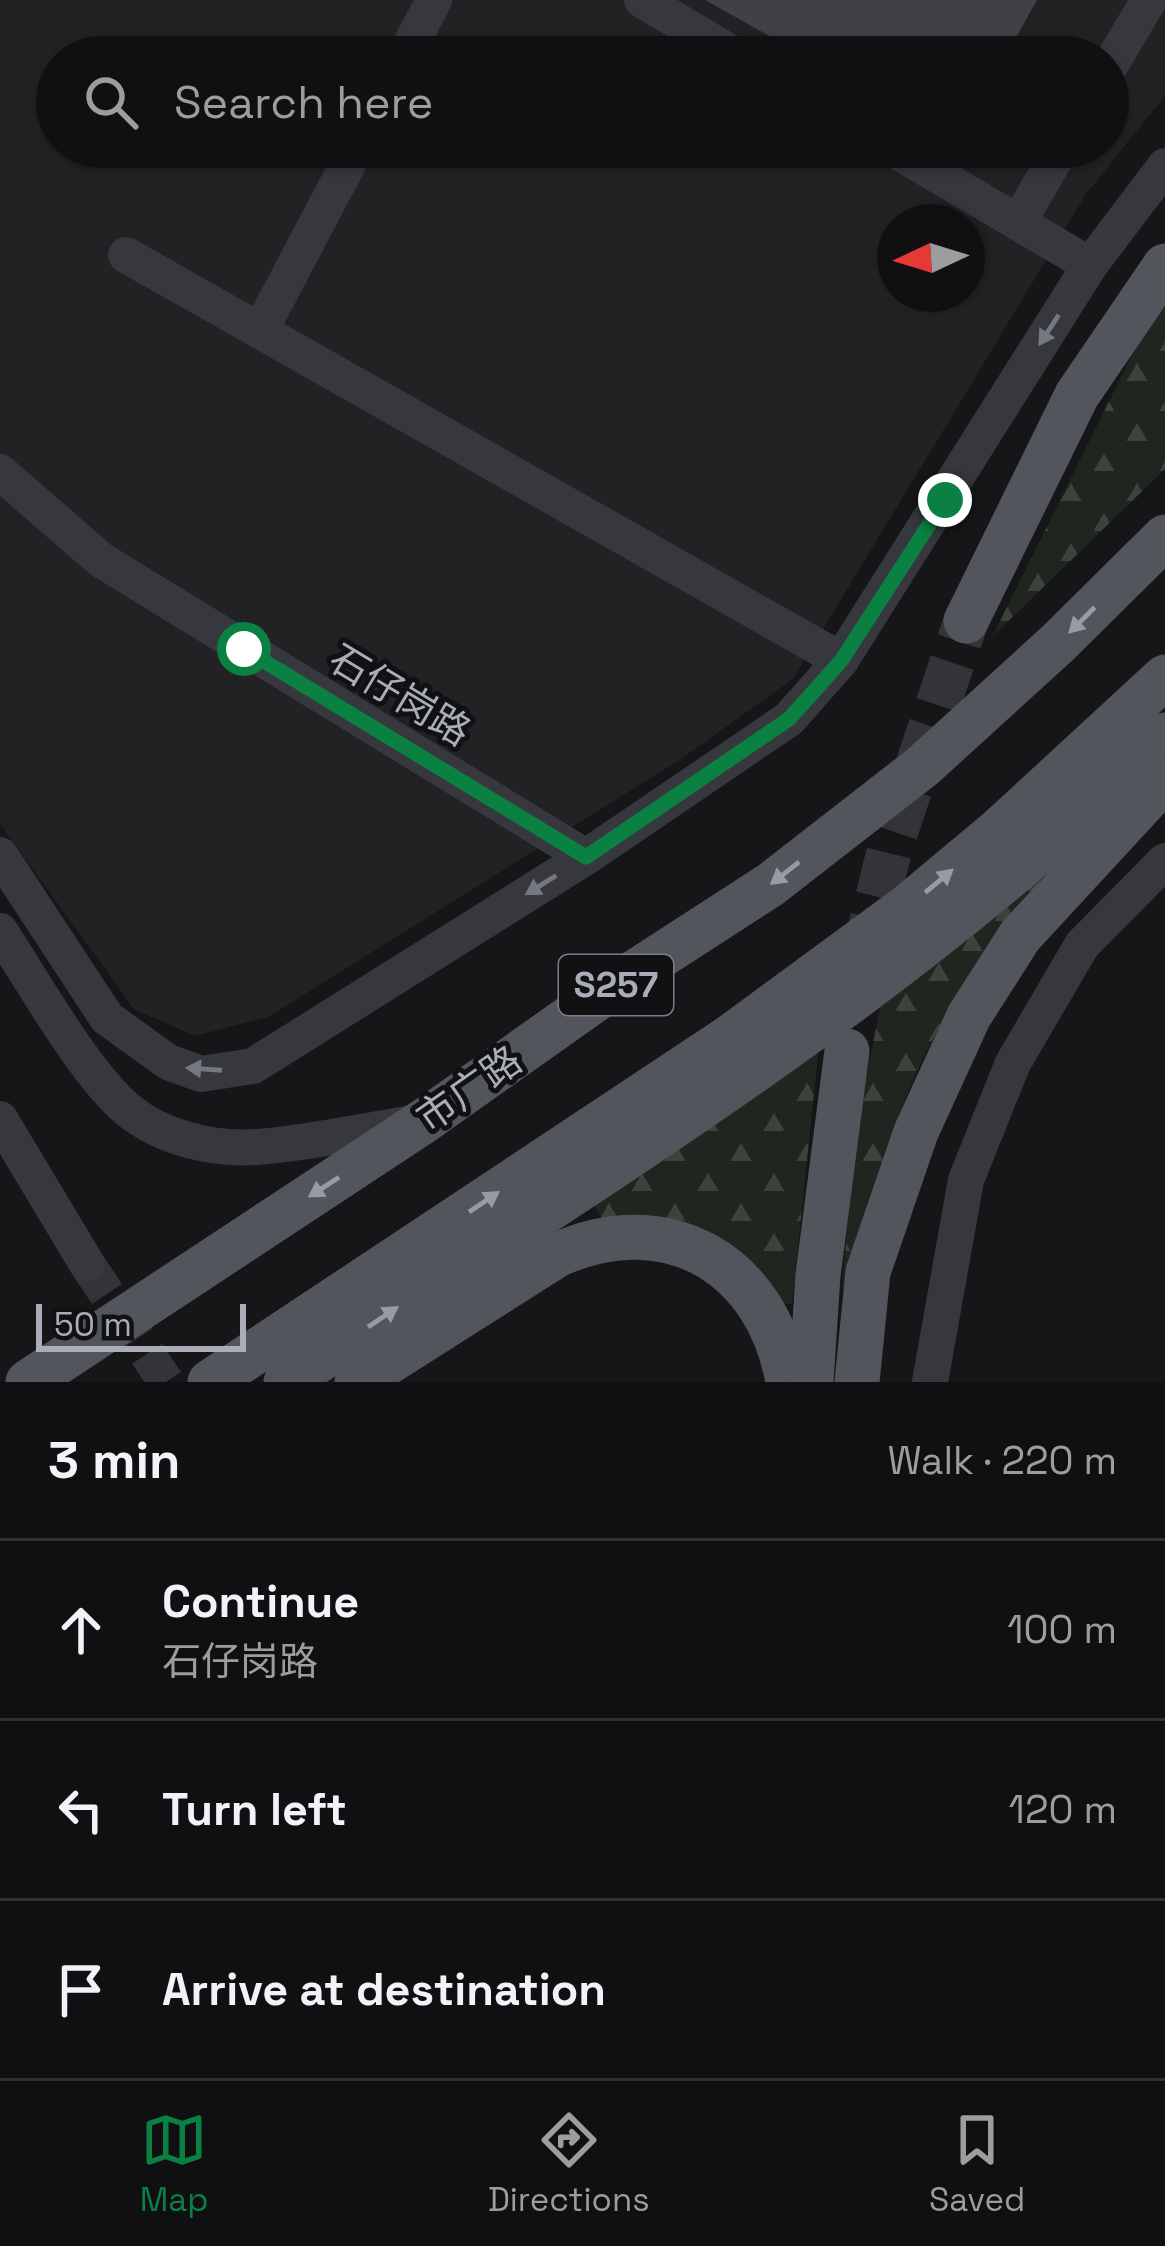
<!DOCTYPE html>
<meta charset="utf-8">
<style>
body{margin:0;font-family:"Space Grotesk","Noto Sans SC",sans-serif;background:#19191b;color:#f1f3f6}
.compass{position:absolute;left:877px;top:204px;width:108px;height:108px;border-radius:50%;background:#101012;box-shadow:0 3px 9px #0004;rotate:266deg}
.scale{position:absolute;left:36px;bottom:30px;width:210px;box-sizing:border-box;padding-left:12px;border:6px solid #a8adb8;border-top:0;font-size:33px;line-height:42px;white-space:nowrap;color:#a8adb8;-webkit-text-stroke:9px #111113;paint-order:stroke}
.stop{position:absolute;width:36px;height:36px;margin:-27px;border:9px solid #0b8043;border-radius:50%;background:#fff}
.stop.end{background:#0b8043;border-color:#fff;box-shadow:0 3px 12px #0008}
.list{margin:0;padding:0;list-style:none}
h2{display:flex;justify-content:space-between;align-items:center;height:156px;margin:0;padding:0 48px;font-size:51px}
h2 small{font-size:39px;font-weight:400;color:#9c9d9f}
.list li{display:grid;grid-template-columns:78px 1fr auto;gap:36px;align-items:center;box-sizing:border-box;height:180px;padding:0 48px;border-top:3px solid #303032}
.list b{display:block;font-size:45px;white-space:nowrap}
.list p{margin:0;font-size:39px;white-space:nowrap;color:#9c9d9f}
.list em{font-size:39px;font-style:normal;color:#9c9d9f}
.icon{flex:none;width:66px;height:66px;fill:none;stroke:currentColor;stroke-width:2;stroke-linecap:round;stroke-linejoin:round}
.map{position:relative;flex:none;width:1165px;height:1382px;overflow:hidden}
.search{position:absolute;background:#101012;box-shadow:0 3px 9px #0004;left:36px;right:36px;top:36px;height:132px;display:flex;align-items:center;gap:30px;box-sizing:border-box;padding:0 42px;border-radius:66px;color:#9c9d9f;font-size:45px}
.sheet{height:696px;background:#101012}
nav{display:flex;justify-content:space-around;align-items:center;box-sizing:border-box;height:168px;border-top:3px solid #303032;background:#101012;font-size:33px;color:#9c9d9f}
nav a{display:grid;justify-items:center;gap:6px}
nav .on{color:#0b8043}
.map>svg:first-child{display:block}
.built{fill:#222225;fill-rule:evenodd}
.forest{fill:url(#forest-firs)}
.building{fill:#404145}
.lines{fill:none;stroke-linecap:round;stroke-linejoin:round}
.minor-tunnel{stroke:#333438;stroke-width:36;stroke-dasharray:36 18;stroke-linecap:butt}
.major-tunnel{stroke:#333438;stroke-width:45;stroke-dasharray:45 22;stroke-linecap:butt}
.minor{stroke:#37383d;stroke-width:36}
.major{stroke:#53555c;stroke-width:45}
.oneway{fill:#757881}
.oneway2{fill:#979ba6}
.route{stroke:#0b8043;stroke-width:15}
.labels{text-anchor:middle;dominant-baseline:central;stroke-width:10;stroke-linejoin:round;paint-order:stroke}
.shield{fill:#111113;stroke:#7b7e86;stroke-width:3}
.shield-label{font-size:36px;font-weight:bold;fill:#a8adb8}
.street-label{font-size:39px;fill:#a8adb8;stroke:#111113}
</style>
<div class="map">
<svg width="1165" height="1382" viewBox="0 0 1165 1382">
<defs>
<pattern id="forest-firs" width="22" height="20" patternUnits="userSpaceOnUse" patternTransform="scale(3)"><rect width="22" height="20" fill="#1e261f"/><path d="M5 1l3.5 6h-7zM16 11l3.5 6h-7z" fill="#3c433d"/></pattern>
</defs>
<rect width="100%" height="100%" fill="#161618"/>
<path class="built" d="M0,0H1165V96L1086,194L793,679L681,759L268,1017L195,1036L134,1009L0,824ZM57,57H1108V147H57ZM895,222H967V294H895Z"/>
<g class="forest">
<path d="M1165,307V469L992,637L1139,341Z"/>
<path d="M1089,819C1035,886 982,953 939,1028C893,1108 873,1201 849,1289L842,1288L855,1136L883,992Z"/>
<path d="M819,1045L792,1304L778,1303L604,1222L593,1203Z"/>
</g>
<path class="building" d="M705,0H1037L1005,57H807Z"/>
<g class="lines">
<path class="minor-tunnel" d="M87,1264L166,1382"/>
<path class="major-tunnel" d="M862,962L890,848L966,621"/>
<g class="minor">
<path d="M642,0L738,57"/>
<path d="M404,57L434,0"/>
<path d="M1108,69L1149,0"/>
<path d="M890,147L1090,265"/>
<path d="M1018,223L1062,147"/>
<path d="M126,255L841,660"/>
<path d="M260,331L357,147"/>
<path d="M0,472L101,560L586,857"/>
<path d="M0,855L107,1018L168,1062L201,1074L253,1066L586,857L789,719L841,660L1090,265L1165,166"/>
<path d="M0,931C33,981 84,1073 128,1110C162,1138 213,1150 257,1147C311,1143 366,1130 420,1122"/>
<path d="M0,1119L87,1264"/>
<path d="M930,1382L966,1180L1013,1063L1082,945L1165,861"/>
</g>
<g class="major">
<path d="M966,621L1077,395L1165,266"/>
<path d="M28,1382L424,1121L620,982L770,885L923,766L1058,643L1165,537"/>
<path d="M210,1382L730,1037L907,907L999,830L1165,677"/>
<path d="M286,1382C586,1182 908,991 1165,735"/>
<path d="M357,1382L557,1255C667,1205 768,1264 788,1382"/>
<path d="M811,1382L818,1275L847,1051"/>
<path d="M857,1382L868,1272L916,1132L969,1016L1020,936L1165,779"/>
</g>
</g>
<defs><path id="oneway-solid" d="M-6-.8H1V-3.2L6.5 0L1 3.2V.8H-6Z" transform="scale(3)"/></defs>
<g class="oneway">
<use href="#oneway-solid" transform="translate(1049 330) rotate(123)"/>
<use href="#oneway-solid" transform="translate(541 885) rotate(148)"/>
<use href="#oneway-solid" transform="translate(204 1069) rotate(-176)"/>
</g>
<g class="oneway2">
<use href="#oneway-solid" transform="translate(1082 620) rotate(135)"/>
<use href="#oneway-solid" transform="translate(785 873) rotate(142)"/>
<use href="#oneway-solid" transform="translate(939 881) rotate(-40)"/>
<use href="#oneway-solid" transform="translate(324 1187) rotate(147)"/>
<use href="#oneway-solid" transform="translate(484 1202) rotate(-34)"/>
<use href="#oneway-solid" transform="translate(383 1317) rotate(-34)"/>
</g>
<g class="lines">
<path class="route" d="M244,649L586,857L789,719L841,661L945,500"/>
</g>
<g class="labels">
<rect class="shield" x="559" y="955" width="114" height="60" rx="9"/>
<g class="shield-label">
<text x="616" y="985">S257</text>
</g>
<g class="street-label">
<text transform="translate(400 695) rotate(31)">石仔岗路</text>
<text transform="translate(469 1089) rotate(-35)">市广路</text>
</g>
</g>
</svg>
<svg class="compass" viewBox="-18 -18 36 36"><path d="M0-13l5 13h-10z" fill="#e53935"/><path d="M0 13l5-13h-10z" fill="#9c9d9f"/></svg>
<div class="scale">50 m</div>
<div class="stop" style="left:244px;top:649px"></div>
<div class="stop end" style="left:945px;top:500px"></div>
<div class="search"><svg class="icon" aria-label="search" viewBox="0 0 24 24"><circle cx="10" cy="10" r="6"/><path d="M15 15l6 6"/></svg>Search here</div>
</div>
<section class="sheet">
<h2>3 min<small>Walk · 220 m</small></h2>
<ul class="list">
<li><svg class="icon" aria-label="ahead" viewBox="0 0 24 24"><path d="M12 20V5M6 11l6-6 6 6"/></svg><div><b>Continue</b><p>石仔岗路</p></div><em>100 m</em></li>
<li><svg class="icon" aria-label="left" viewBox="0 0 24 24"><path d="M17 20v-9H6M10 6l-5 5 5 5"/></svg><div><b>Turn left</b></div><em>120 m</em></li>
<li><svg class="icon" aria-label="arrive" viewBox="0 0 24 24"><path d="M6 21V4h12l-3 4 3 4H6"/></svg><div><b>Arrive at destination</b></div></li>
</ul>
</section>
<nav>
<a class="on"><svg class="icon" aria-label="map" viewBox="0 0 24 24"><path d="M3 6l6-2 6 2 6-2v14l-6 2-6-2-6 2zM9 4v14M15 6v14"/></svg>Map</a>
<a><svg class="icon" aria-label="directions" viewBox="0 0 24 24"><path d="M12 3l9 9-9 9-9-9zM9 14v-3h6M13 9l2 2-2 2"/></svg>Directions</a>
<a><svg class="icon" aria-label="saved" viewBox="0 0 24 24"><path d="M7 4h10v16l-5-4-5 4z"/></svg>Saved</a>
</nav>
